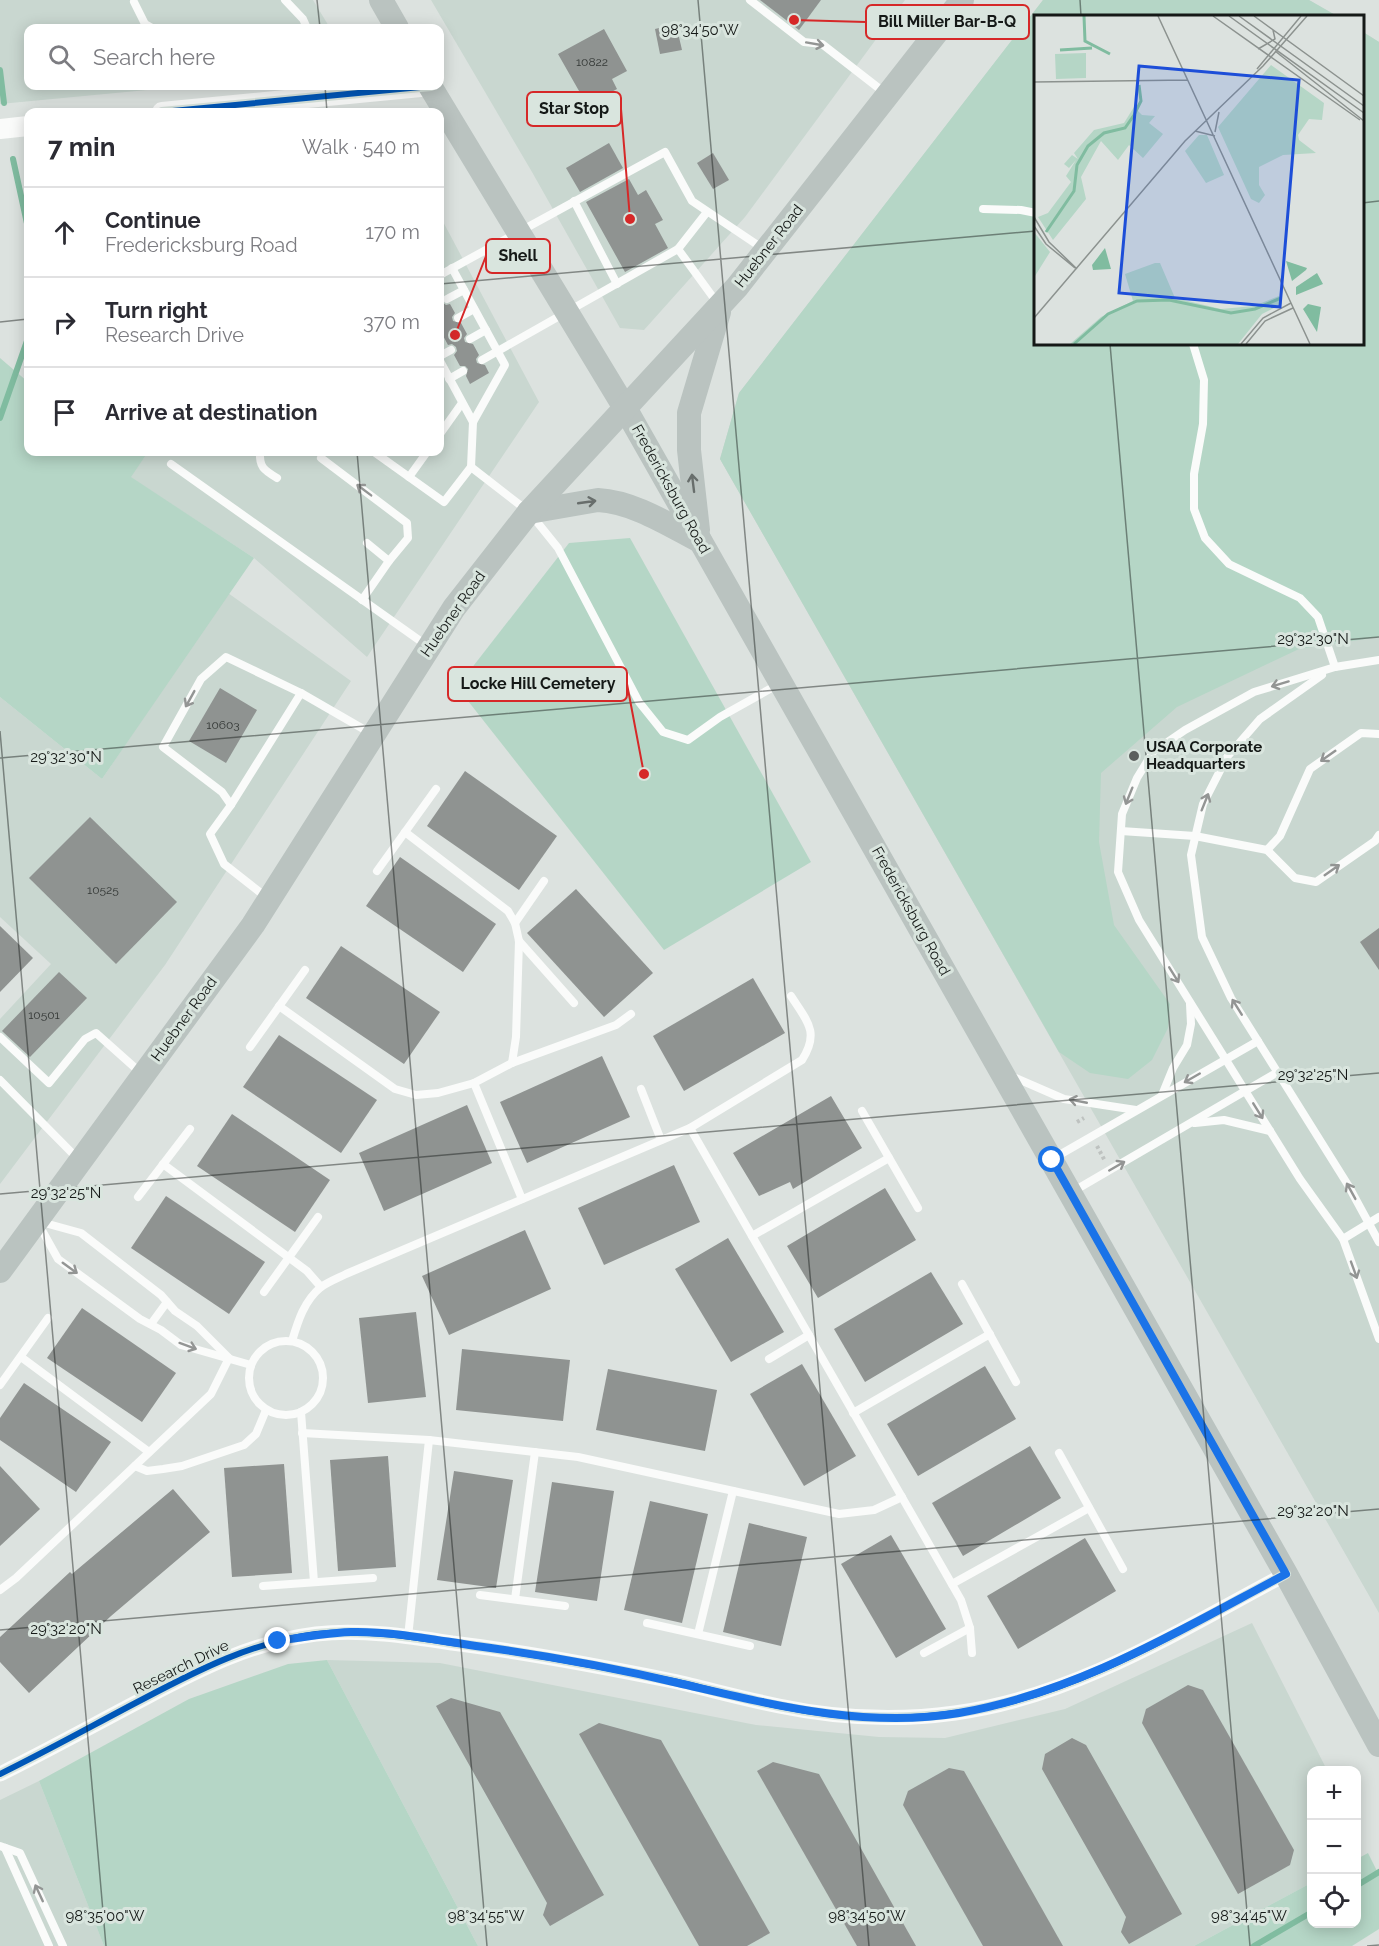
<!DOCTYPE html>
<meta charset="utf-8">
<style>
body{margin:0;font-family:Raleway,sans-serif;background:#f7f7f7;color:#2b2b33}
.controls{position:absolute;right:18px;bottom:18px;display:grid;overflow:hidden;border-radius:12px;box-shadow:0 3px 15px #0003}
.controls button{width:54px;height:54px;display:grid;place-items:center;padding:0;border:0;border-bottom:2px solid #e1e1e2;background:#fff;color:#2b2b33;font:30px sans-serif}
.stop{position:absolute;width:18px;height:18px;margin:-14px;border:4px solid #1a73e8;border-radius:50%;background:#fff}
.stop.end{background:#1a73e8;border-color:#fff;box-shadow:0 2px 6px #0008}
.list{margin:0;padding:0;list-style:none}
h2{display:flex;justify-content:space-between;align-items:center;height:78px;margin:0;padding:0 24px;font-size:26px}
h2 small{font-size:20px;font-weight:400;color:#7c7c81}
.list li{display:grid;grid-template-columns:39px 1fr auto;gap:18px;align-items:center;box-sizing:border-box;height:90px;padding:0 24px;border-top:2px solid #e1e1e2}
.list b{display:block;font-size:22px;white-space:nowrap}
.list p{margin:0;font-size:20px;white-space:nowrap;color:#7c7c81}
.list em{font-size:20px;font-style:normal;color:#7c7c81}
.icon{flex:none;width:33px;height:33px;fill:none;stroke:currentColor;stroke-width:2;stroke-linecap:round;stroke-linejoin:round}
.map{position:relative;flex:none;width:1379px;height:1946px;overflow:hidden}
.search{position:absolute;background:#fff;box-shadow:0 3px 15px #0003;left:24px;top:24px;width:420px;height:66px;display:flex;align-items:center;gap:15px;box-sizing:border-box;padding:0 21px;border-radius:12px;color:#7c7c81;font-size:22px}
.panel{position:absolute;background:#fff;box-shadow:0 3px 15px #0003;left:24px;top:108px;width:420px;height:348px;border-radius:12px}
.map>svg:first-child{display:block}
.built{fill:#c9d7d0}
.green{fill:#b5d6c6}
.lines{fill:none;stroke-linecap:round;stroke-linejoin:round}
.stream{stroke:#80bca0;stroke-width:6}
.building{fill:#8f9391}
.path{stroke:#bec2c0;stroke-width:4;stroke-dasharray:3 3;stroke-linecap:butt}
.service{stroke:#fafbfa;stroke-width:8}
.minor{stroke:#fafbfa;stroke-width:15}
.tertiary{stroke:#fafbfa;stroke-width:20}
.primary{stroke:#bac3c0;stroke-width:24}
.cycleway-casing{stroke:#d9e5de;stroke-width:10}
.cycleway{stroke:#0057b8;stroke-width:6}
.oneway{stroke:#939594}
.oneway2{stroke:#686e6c}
.route{stroke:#1a73e8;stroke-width:8}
.ticks{fill:none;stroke:#151917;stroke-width:1.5;stroke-opacity:0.45}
.poi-dot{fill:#5b5f5d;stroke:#d9e5de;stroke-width:2}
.labels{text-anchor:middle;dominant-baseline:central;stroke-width:6;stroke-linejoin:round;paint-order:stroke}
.number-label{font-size:12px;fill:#343836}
.street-label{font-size:15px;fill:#151917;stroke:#d9e5de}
.poi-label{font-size:15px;font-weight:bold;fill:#151917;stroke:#d9e5de;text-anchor:start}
.inset-river{fill:none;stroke:#80bca0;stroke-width:3}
.inset-road{fill:none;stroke:#8c928f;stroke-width:1.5}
.view{fill:#1d4ed8;fill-opacity:0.15;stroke:#1d4ed8;stroke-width:3}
.inset-edge{fill:none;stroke:#151917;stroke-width:3}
.ticks-label{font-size:15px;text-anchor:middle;fill:#151917;stroke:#d9e5de;stroke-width:6;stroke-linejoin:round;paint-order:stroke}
.leader{fill:none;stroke:#d62828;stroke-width:2}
.callout-dot{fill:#d62828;stroke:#d9e5de;stroke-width:2}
.callout{fill:#d9e5de;stroke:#d62828;stroke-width:2}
.callout-label{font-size:16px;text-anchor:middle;font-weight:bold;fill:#151917}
</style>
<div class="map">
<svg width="1379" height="1946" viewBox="0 0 1379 1946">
<rect width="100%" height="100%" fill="#dce2df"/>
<g class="built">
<path d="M0,0H313L330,28H28V86H189L0,104Z"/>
<path d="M431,0H905L745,217L644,330L620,328L532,172Z"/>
<path d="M1043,0H1309L1337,16H1036V344H1362L1363,32L1379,42V1613L720,459L739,393Z"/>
<path d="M440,216L539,402L367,657L254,558L130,477L148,452H440Z"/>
<path d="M228,593L351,681L165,965L0,1184V1019L51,964L0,917V697L102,779Z"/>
<path d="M1252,1623L1327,1770H1312L1311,1883L1194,1946H478L327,1660L440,1663L756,1725L879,1737L945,1738L1065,1709Z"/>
<path d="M39,1781L104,1946H0V1800Z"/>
</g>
<g class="green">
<path d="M1043,0H1309L1337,16H1036V344H1362L1363,32L1379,42V637L1299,649L1177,707L1101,773L1099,842L1114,925L1170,1004L1168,1028L1152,1060L1128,1079L1090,1073L1059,1052L720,459L739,393Z"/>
<path d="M0,358L28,382V452H148L131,477L254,558L102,779L0,697Z"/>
<path d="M630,538L811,862L664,950L457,687L569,543Z"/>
<path d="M327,1660L478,1946H104L39,1781L189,1699L288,1664Z"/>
<path d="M1368,1853L1379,1875V1929L1352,1946H1194L1311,1883L1312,1924H1356L1357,1859Z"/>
</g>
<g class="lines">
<g class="stream">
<path d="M0,70L4,103"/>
<path d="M13,159L28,228"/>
<path d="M0,418L28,338"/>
<path d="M1356,1886L1379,1872"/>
<path d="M1254,1946L1312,1912"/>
</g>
</g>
<g class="building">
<path d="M760,0H821L799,30Z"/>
<path d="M676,24L682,50L660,54L655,29Z"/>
<path d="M604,29L627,71L612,79L617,89L587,105L558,54Z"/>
<path d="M609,143L623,168L580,192L566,168Z"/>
<path d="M713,153L729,180L713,189L697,163Z"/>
<path d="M629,179L638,195L646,190L663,220L655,224L668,248L625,272L586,202Z"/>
<path d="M440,286L444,294L441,298L442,302L446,305L450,304L455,313L452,317L453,321L461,323L467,334L464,338L465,342L473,344L479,355L476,359L477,363L485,365L489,373L470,384L466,376L468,369L465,366H460L454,355L457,351L456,347L452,344L448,345L440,330Z"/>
<path d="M220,688L257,710L226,763L189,741Z"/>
<path d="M465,771L557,836L519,890L427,826Z"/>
<path d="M90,817L177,902L116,964L29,878Z"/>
<path d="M400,857L496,924L463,972L366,906Z"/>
<path d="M576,889L653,973L604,1017L527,933Z"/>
<path d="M0,926L33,958L0,992Z"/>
<path d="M1379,928V970L1360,942Z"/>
<path d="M341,946L440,1012L404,1064L306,998Z"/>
<path d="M59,972L87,998L30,1057L2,1031Z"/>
<path d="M753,978L785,1033L684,1091L653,1036Z"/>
<path d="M279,1035L377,1100L341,1153L243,1087Z"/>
<path d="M602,1056L630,1117L527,1163L500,1102Z"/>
<path d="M831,1096L862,1148L793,1189L790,1182L759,1196L733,1153Z"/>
<path d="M467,1105L492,1163L384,1211L359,1153Z"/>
<path d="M232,1114L330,1180L295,1232L197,1166Z"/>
<path d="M674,1165L700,1222L604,1265L578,1208Z"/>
<path d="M885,1188L916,1240L818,1298L787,1246Z"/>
<path d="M166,1196L265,1262L229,1314L131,1248Z"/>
<path d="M525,1230L551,1289L449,1335L422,1276Z"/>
<path d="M728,1238L784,1332L731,1362L675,1269Z"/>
<path d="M931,1272L963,1324L865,1382L834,1329Z"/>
<path d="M82,1308L176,1373L142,1422L47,1358Z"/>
<path d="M416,1312L426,1397L368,1403L359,1318Z"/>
<path d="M462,1349L570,1360L563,1421L456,1410Z"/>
<path d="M802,1364L856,1456L804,1486L750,1394Z"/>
<path d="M985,1366L1016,1419L918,1476L887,1424Z"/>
<path d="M608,1369L717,1390L705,1451L596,1430Z"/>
<path d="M24,1383L111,1442L76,1492L0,1440V1418Z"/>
<path d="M1030,1446L1061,1498L963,1556L932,1503Z"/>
<path d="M388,1456L396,1567L338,1571L330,1460Z"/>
<path d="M284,1464L292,1573L232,1577L224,1468Z"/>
<path d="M0,1466L40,1509L0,1546Z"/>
<path d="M454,1471L513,1480L496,1588L437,1580Z"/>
<path d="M552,1482L614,1491L597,1601L535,1592Z"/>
<path d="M173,1489L210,1532L111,1616L29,1693L0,1662V1637L70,1572L72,1574Z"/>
<path d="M650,1501L708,1514L682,1623L624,1610Z"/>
<path d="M749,1523L807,1537L781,1646L723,1632Z"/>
<path d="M891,1535L946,1629L896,1658L841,1564Z"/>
<path d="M1085,1538L1116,1591L1018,1649L987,1596Z"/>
<path d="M1188,1685L1203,1690L1294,1850L1290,1865L1238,1894L1142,1723L1146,1709Z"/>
<path d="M451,1698L500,1712L604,1895L550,1926L543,1915L547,1903L436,1706Z"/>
<path d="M599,1723L661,1740L770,1933L747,1946H699L579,1734Z"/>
<path d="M1072,1738L1086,1745L1182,1914L1129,1944L1121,1932L1126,1917L1042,1769L1045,1754Z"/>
<path d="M773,1762L819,1774L916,1946H857L757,1771Z"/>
<path d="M949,1768L964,1771L1063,1946H983L903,1805L908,1791Z"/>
</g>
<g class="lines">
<g class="path">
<path d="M1077,1122L1084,1118"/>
<path d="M1097,1146L1105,1161"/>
</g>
<g class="service">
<path d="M285,0L303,19L307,28"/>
<path d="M750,0L804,42L822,44L885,93"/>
<path d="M134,2L145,24L152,28"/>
<path d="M574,201L617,284"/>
<path d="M983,209L1021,210L1036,213"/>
<path d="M678,249L718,304"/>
<path d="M440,275L665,152L692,201L762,248"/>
<path d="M447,299L464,290"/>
<path d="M458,318L474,309"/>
<path d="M470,339L486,330"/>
<path d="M1193,344L1204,380L1203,424L1194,474V509L1205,538L1229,564L1300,598L1318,617L1335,667"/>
<path d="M440,356L451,350"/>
<path d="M482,360L678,249L707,212"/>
<path d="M440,361L473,422"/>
<path d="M449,379L463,371"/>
<path d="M440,434L462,403"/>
<path d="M260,452C259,467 264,470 277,478"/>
<path d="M374,452L444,502L471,467L473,422L505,365L452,268"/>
<path d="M321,458L407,523L408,538L389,561L367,543"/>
<path d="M171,464L426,645"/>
<path d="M471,467L529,512L558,548L639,702L663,732L688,740L720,717L777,685"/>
<path d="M409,477L427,452"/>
<path d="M362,600L389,561"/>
<path d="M1379,660L1335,667L1254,692L1185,730L1153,752L1137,778L1122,814L1118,872L1139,920L1300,1179L1343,1239L1379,1339"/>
<path d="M1322,675L1260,719L1227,757L1203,804L1191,855L1202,937L1231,998L1348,1185L1379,1242"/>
<path d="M231,805L301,693"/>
<path d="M1121,831L1195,836L1267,850L1295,878L1316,882L1375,841L1379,835"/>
<path d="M405,832L508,911L515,923L519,941L516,1037L512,1063"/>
<path d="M1267,850L1280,836L1310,769L1361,733L1379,734"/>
<path d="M377,871L436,789"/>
<path d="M266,897L224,864L210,834L231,805L222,792L163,747L201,679L226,657L301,693L372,734"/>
<path d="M515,923L544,881"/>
<path d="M519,941L574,1003"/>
<path d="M279,1006L395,1089L416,1095L438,1093L474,1083L512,1063L616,1025L631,1014"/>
<path d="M0,1037L49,1083L85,1039L96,1033L142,1074"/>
<path d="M250,1047L305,970"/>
<path d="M1011,1076L1064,1099L1136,1110"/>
<path d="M0,1080L77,1158"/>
<path d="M474,1083L522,1199"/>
<path d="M641,1089L661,1140"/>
<path d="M1162,1095L1173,1068L1187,1045L1191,1024L1190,1004"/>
<path d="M862,1111L918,1208"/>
<path d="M1195,1123L1224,1120L1270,1131"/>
<path d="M690,1128L961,1600L970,1628L972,1653"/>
<path d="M1054,1158L1258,1041"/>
<path d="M163,1164L307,1271L321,1287"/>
<path d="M1072,1192L1278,1072"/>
<path d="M138,1197L190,1129"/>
<path d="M41,1222L81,1233L161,1295L175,1311L197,1326L228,1357"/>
<path d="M39,1225L58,1259L140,1319L161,1330L181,1345L251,1365"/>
<path d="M752,1236L889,1158"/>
<path d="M1343,1239L1379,1217"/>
<path d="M962,1284L1016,1382"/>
<path d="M264,1292L318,1217"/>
<path d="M151,1324L167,1302"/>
<circle cx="286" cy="1378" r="37"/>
<path d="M292,1341C298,1321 304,1301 321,1287C328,1282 338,1278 346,1274L690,1128L802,1060C820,1032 807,1021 791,996"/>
<path d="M21,1357L149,1452"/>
<path d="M769,1359L809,1335"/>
<path d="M0,1385L48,1318"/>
<path d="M301,1412L314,1582"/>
<path d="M853,1413L990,1334"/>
<path d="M302,1433L429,1440L578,1457L839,1514L874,1510L902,1497"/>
<path d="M1059,1453L1123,1569"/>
<path d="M135,1466L147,1471L163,1469L182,1466L244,1445L256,1434L266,1410"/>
<path d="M952,1584L1089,1508"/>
<path d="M263,1586L373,1578"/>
<path d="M0,1590L16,1578L211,1394L229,1358"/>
<path d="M480,1595L565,1606"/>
<path d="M515,1599L535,1452"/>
<path d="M647,1623L750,1646"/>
<path d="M698,1634L733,1491"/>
<path d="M408,1637L429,1440"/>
<path d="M924,1653L970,1628"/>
<path d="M0,1846L20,1853L63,1946"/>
<path d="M5,1848L49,1946"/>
</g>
<path class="minor" d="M0,1774C49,1750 97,1723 145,1698C200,1669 253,1642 316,1634C361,1629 407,1636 452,1643C526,1652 599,1666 673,1681C708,1689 744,1699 779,1706C836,1718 897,1721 955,1713C1075,1697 1182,1629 1286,1574"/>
<g class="tertiary">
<path d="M162,112L431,86"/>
<path d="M0,129L28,126"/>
</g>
<g class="primary">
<path d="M381,0L397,28"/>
<path d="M430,86L625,408L1286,1574L1379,1745"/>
<path d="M529,512L598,500C634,502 669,525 700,541"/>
<path d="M698,530L689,450V413L719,312"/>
<path d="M0,1271L253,925L454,608L529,512L737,287L962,0"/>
</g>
<defs>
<g id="cycleway">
<path d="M162,112L431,86"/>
<path d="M0,1774C49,1750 97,1723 145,1698C200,1669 253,1642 316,1634C361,1629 407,1636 452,1643C526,1652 599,1666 673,1681C708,1689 744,1699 779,1706C836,1718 897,1721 955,1713C1075,1697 1182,1629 1286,1574"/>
</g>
</defs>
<use href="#cycleway" class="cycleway-casing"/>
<use href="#cycleway" class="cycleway"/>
</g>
<defs><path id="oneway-shaft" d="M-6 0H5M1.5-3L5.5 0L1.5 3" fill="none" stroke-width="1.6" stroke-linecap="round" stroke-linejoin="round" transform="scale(1.5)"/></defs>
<g class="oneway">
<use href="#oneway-shaft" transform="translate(815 44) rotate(10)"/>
<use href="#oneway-shaft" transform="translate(364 490) rotate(-143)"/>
<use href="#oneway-shaft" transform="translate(1280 684) rotate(163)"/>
<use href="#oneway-shaft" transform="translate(190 699) rotate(119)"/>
<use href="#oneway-shaft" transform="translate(1328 756) rotate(145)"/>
<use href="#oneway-shaft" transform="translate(1129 796) rotate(112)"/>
<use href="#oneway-shaft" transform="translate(1205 802) rotate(-68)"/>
<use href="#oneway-shaft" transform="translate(1332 870) rotate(-35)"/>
<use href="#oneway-shaft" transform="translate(1174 975) rotate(58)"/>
<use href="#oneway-shaft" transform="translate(1237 1007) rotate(-122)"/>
<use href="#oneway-shaft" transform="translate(1192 1078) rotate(150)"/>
<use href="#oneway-shaft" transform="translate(1078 1101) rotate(-169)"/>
<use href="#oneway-shaft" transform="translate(1258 1111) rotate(58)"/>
<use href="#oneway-shaft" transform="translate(1117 1166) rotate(-30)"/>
<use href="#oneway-shaft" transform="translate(1351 1191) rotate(-119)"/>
<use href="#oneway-shaft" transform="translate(70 1268) rotate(36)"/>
<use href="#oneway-shaft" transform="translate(1354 1270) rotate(70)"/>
<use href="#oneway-shaft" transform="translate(188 1346) rotate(20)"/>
<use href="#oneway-shaft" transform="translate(39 1893) rotate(-115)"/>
</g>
<g class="oneway2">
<use href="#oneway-shaft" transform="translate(693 483) rotate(-97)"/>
<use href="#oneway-shaft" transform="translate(587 502) rotate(-8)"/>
</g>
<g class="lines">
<path class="route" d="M278,1641C302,1637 326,1633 351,1632C392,1631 435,1640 476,1646C544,1655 611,1667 678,1683C770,1704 864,1729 959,1713C1079,1692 1180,1630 1286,1574L1052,1160"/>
</g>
<path class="ticks" d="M317,0L320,28M698,0L869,1946M1080,0L1081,16M325,86L327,112M1362,203L1379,201M440,284L1036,231M0,322L28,319M1110,344L1250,1946M357,452L487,1946M0,731L106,1946M0,758L1379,637M0,1194L1379,1073M0,1630L1379,1509M1367,1946L1379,1945"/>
<circle class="poi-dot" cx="1134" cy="756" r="6"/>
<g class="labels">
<g class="number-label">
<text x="592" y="62">10822</text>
<text x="223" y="725">10603</text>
<text x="103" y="890">10525</text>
<text x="44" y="1015">10501</text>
</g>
<g class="street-label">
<text transform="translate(769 246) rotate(-52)">Huebner Road</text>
<text transform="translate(671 489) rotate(61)">Fredericksburg Road</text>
<text transform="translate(453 614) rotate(-55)">Huebner Road</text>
<text transform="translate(911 911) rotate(61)">Fredericksburg Road</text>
<text transform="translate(184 1019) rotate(-54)">Huebner Road</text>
<text transform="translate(181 1667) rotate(-26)">Research Drive</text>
</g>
<g class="poi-label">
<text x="1146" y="747">USAA Corporate<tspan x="1146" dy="17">Headquarters</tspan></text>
</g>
</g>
<g transform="translate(1034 15)">
<rect width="330" height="330" fill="#dce2df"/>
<path d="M52,38V63L22,64L21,39ZM237,50L290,88L288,105L275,104L264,120L265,125L282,138L249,140L225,152V170L231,180L225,188L217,184L184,112ZM100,92L108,100L121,101L115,108L129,119L109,143L95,130L84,145L67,126L47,162L52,184L19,225L4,202L14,198L37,167L32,161L42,145L35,153L30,149L38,140L44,144L40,138L60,115L90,108ZM165,120H173L190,160L172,168L151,136ZM0,217L16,237L1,261H0ZM121,248H126L141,283L187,294L220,291L245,281L248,289L228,299L204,329H36L67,302L99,286L91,259Z" fill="#b5d6c6"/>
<path d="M71,233L77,254L59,255L58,250ZM252,246L273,253L272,255L258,266ZM283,258L289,269L262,280V272ZM274,289L287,292L283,317L269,294Z" fill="#80bca0"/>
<path class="inset-river" d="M50,1L51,26L76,39M26,35L58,33M12,217L40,176L43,150L54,131L70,118L91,113L100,100L107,86L105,70M40,329L74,299L103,286L135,285L197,298L221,294L247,283"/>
<path class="inset-road" d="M124,1L276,329M179,1L326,105M195,1L330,98M205,1L330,91M220,1L330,81M224,34L241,24L239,15M241,36L330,106M223,54L267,1M0,67L154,65M161,116L181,121M181,117L185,97M0,202L15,227L43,254M0,211L12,229L41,253M0,303L151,126L229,51L273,1M207,329L229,303L257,288M212,329L231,306L259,293"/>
<path class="view" d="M105,51L265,65L246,292L85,278Z"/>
<rect width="330" height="330" class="inset-edge"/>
</g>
<g class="ticks-label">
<text x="700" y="35">98°34'50"W</text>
<text x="1313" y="644">29°32'30"N</text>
<text x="66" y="762">29°32'30"N</text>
<text x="1313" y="1080">29°32'25"N</text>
<text x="66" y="1198">29°32'25"N</text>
<text x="1313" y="1516">29°32'20"N</text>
<text x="66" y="1634">29°32'20"N</text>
<text x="105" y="1921">98°35'00"W</text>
<text x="486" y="1921">98°34'55"W</text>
<text x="867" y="1921">98°34'50"W</text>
<text x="1249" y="1921">98°34'45"W</text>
</g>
<path class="leader" d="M794 20L866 22M630 219L621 109M455 335L486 256M644 774L627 684"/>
<g class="callout-dot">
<circle cx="794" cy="20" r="6"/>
<circle cx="630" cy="219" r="6"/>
<circle cx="455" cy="335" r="6"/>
<circle cx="644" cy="774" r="6"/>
</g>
<g class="callout">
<rect x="866" y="5" width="163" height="34" rx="6"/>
<rect x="527" y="92" width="94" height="34" rx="6"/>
<rect x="486" y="239" width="64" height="34" rx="6"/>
<rect x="448" y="667" width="179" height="34" rx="6"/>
</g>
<g class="callout-label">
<text x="947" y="27">Bill Miller Bar-B-Q</text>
<text x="574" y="114">Star Stop</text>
<text x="518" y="261">Shell</text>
<text x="538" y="689">Locke Hill Cemetery</text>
</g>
</svg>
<div class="controls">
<button>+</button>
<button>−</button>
<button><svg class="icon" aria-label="locate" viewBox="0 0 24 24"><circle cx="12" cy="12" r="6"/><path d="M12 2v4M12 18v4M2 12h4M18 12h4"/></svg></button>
</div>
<div class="stop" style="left:1052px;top:1160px"></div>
<div class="stop end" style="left:278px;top:1641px"></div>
<div class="search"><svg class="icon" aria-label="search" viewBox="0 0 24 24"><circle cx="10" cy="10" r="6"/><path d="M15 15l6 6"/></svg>Search here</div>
<section class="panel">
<h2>7 min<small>Walk · 540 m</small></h2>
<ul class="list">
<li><svg class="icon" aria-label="ahead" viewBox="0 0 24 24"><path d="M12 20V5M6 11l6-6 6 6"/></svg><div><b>Continue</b><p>Fredericksburg Road</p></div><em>170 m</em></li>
<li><svg class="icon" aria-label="right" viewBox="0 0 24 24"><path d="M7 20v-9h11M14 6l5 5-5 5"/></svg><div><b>Turn right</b><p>Research Drive</p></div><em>370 m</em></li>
<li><svg class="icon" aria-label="arrive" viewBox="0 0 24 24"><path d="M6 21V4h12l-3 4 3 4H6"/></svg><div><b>Arrive at destination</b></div></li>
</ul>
</section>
</div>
